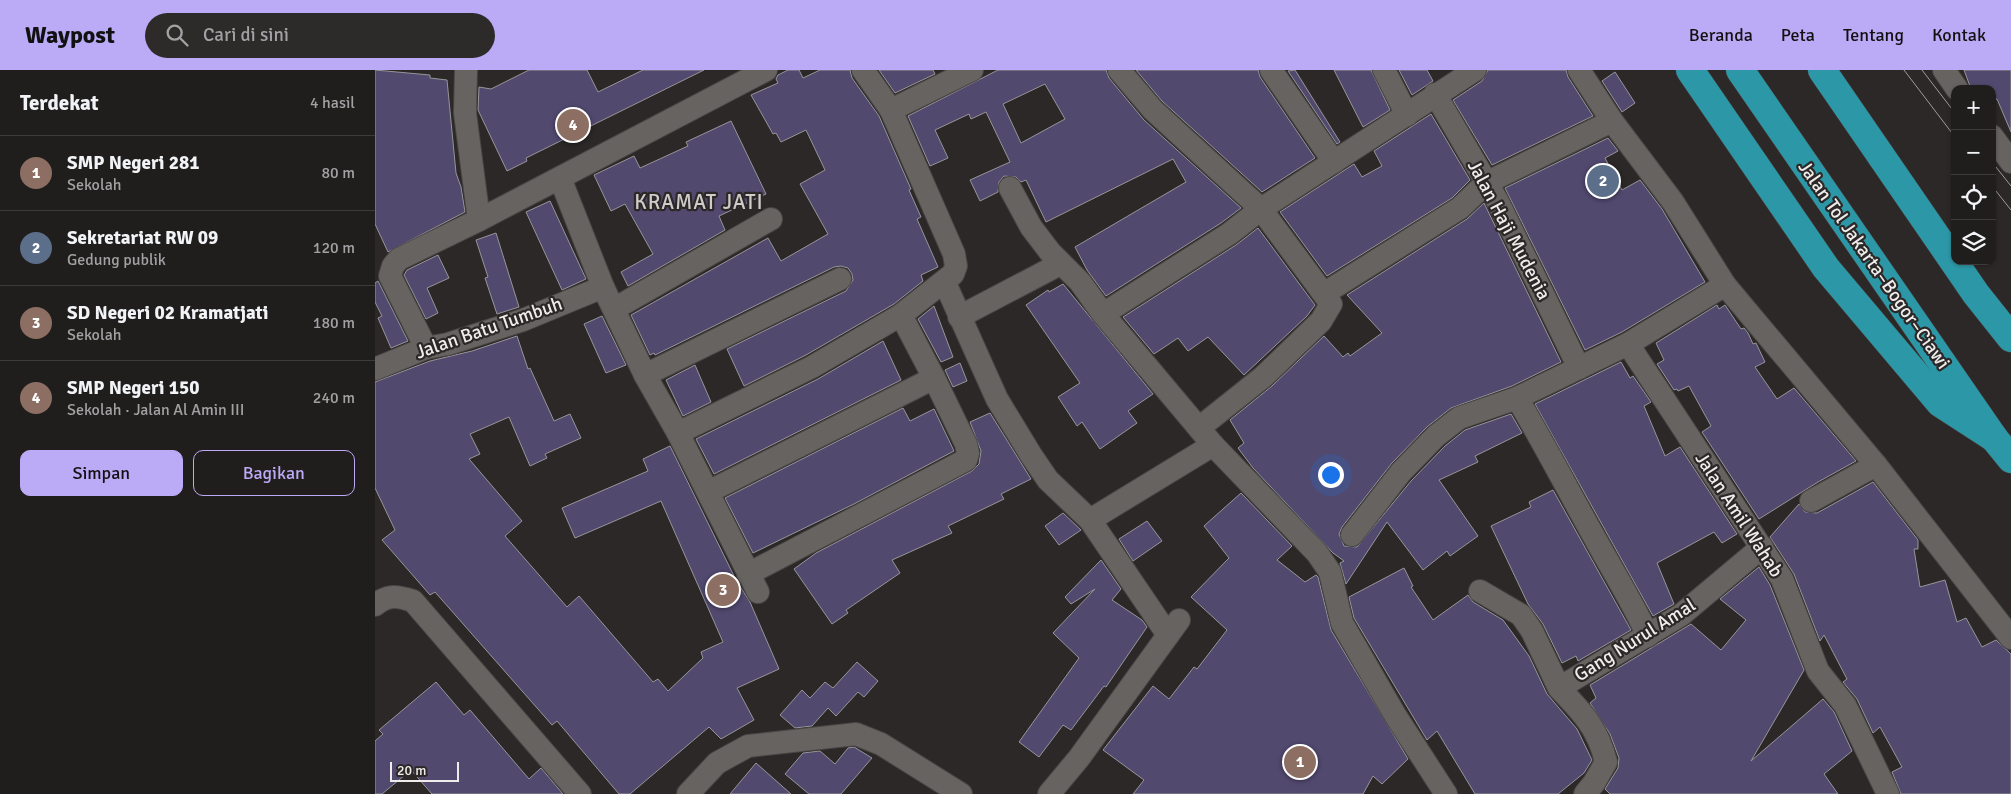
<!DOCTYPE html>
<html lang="id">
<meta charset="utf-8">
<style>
body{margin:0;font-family:Signika,sans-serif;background:#2d2b2a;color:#f1f3f6}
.controls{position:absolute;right:15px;top:15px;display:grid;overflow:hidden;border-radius:10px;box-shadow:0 1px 4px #0004}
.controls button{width:45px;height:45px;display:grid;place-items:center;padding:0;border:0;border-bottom:1px solid #3d3c3b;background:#201e1d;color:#f1f3f6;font:25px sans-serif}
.scale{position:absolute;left:15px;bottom:12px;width:69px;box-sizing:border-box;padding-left:5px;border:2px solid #efedec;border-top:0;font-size:14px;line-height:18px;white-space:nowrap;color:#efedec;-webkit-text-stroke:4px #2b2827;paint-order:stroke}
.you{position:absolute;left:955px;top:404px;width:18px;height:18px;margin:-12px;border:4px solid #fff;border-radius:50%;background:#1a73e8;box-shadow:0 0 0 8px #1a73e833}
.badge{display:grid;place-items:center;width:32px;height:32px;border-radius:50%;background:#bbaaf6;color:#fff;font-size:16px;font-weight:700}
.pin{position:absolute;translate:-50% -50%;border:2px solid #fff;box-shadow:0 1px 5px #0006}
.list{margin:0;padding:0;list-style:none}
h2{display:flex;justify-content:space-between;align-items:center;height:65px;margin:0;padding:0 20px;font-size:21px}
h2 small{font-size:16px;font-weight:400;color:#a2a2a4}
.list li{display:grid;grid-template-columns:32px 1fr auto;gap:15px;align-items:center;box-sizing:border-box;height:75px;padding:0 20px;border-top:1px solid #3d3c3b}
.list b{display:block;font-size:19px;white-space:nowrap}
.list p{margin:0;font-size:16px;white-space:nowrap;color:#a2a2a4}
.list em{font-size:16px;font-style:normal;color:#a2a2a4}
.actions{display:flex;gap:10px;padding:15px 20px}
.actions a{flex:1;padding:11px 0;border:1px solid #bbaaf6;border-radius:10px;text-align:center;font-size:18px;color:#bbaaf6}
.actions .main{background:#bbaaf6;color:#111}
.icon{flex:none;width:28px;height:28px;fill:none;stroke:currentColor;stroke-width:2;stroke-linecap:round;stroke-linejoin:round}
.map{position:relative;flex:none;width:1636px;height:724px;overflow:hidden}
header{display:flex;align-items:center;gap:30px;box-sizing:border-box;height:70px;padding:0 25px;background:#bbaaf6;color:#111}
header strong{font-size:24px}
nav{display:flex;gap:28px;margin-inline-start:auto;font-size:18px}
.search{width:350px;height:45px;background:#2d2b2a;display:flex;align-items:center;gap:12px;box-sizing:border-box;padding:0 18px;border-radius:28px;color:#a2a2a4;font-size:19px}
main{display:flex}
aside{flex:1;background:#201e1d}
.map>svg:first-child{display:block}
.building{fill:#52496f;stroke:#969699;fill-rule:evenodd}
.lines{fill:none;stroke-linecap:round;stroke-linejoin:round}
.minor-casing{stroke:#494645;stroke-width:24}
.highway-casing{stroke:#494645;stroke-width:29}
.minor{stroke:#666361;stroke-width:22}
.highway{stroke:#2c98a7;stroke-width:28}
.tram{stroke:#9e9b9a;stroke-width:1}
.labels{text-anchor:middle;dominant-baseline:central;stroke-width:4.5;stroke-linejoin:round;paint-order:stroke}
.street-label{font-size:19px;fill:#efedec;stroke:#2b2827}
.quarter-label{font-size:21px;letter-spacing:1px;fill:#cfcbc9;stroke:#2b2827}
</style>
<header>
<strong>Waypost</strong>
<div class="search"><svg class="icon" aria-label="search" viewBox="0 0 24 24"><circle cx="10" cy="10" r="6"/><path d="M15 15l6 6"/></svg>Cari di sini</div>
<nav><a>Beranda</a><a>Peta</a><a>Tentang</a><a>Kontak</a></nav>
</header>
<main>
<aside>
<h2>Terdekat<small>4 hasil</small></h2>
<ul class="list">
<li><span class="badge" style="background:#8d6e63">1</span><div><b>SMP Negeri 281</b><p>Sekolah</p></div><em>80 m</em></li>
<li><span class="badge" style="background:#5c6f8a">2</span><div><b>Sekretariat RW 09</b><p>Gedung publik</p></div><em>120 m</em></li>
<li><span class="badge" style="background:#8d6e63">3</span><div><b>SD Negeri 02 Kramatjati</b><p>Sekolah</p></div><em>180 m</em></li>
<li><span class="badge" style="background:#8d6e63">4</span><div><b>SMP Negeri 150</b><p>Sekolah · Jalan Al Amin III</p></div><em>240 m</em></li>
</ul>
<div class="actions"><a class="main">Simpan</a><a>Bagikan</a></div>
</aside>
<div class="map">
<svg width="1636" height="724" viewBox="0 0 1636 724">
<rect width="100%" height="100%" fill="#2b2827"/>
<g class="building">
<path d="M0,0L55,5V8L72,10L81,103L86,117L90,142L13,182L0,154Z"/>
<path d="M154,0H212L223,22L268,0H329L151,88L152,91L132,101L103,40L104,17L116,19Z"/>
<path d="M413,0H424L428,8L445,0H475L477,8L504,46L536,119L534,120L546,147L542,149L563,197L546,205L548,211L519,234L431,285L369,316L352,279L471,221L478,210L477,204L473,198L466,196L459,197L280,285L279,283L275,285L256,245L393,168L406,191L453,164L425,114L450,100L431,60L406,72L401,63L398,64L376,25L403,13L401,9L403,5Z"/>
<path d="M504,0H558L560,4L520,23Z"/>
<path d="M623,0H731L734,8L769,50L866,138L846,153L731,226L712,200L700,177L811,112L798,89L671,152L651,110L646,112L641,107L629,106L624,112L623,122L605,131L595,110L635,92L611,42L596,49L594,44L560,60L573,88L555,96L533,46ZM670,14L690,49L646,73L628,34Z"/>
<path d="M761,0H883L885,7L940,88L887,122L787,31Z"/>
<path d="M920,0L965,72L962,74L913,1Z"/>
<path d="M959,0H996L1015,40L988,57Z"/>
<path d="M1024,0H1052L1058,11L1037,25Z"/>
<path d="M1113,0H1191L1193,7L1218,46L1117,95L1078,30L1107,11Z"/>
<path d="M1589,0H1636V62L1622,29L1617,30V19H1596Z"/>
<path d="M1240,2L1260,33L1247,42L1227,11Z"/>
<path d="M1056,44L1095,110L1077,128L952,206L905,142L979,94L987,107L1007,96L999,81Z"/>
<path d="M356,51L391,124L344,146L350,160L253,216L246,202L278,184L250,134L236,141L219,105L259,86L265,98L313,76L311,72Z"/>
<path d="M1233,68L1243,81L1230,88L1247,120L1265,110L1287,139L1330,212L1247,262L1210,280L1130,118Z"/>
<path d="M175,131L211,209L187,220L151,142Z"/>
<path d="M1109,133L1186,292L1137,316L1076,338L1052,357L1017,393L967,457L964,464L969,476L982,477L1036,411L1070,376L1090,360L1136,344L1147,363L1100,386L1103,392L1064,410L1103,466L1075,486L1072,481L1048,500L1012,452L971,514L965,493L969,491L958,483L878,398L863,378L869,373L855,350L897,316L949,266L968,287L973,283L975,286L1007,263L972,225L1092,149Z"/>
<path d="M883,158L940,235L932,246L869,305L833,267L813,281L803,268L779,284L748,247L861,175Z"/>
<path d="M121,163L144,237L122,244L110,208L113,207L101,170Z"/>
<path d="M63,185L74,208L52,218L63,243L51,249L29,205L32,200Z"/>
<path d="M3,211L33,271L16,278L3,248L7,246L0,232V213Z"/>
<path d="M688,214L778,324L753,341L762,353L725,379L707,352L702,356L683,327L705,313L651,235L673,220L674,222Z"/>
<path d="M1342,235L1344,239L1350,235L1366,259L1369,258L1373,263L1378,274L1381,273L1390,292L1380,297L1402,329L1419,318L1481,391L1443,412L1384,449L1327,362L1336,356L1314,316L1303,321L1302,319L1299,320L1282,294L1289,290L1281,273Z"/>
<path d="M559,236L578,287L566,292L543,249Z"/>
<path d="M227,246L251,295L231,303L209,254Z"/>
<path d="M142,266L153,299L155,298L179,351L195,344L206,368L170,384L172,388L155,396L134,347L95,364L105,384L94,389L147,451L130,466L192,537L204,526L278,612L283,609L293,621L328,588L326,582L348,572L286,431L200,468L187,438L273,401L268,389L295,376L361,510L375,532L404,599L362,618L379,650L346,669L334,657L255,724H244L182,651L177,655L60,522L55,525L7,470L20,460L0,418V312L55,291L97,281Z"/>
<path d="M508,271L526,310L339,404L321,369L443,309Z"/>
<path d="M1246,292L1255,308L1258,306L1276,332L1269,336L1290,386L1305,377L1362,464L1347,473L1339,462L1282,493L1299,534L1278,546L1160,334Z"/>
<path d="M585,293L592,311L578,317L570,300Z"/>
<path d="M320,295L336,332L308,346L291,310Z"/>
<path d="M528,338L535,351L559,339L579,381L479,434L378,483L350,428Z"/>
<path d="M615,343L656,409L626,424L629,429L573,456L577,463L517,490L525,503L471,540L473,543L457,554L419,499L441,483L597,401L604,394L606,381L595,352Z"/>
<path d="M1498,412L1543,470V479H1539L1545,517L1570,510L1582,552L1591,548L1607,577L1621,570L1636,584V724H1526L1517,702L1527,697L1505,657L1498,663L1482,629L1468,612L1472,609L1449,565L1445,571L1419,504L1395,467L1424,434L1430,442L1442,443Z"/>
<path d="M1178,420L1256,560L1203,591L1201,586L1187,593L1168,554L1153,534L1116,456L1156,437L1154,432Z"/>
<path d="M866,423L917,476L902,490L930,512L941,505L943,507L956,560L1033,689L1007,714L998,706L988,724H758L769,710L728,680L778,616L794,629L819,597L822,599L852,560L816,527L854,488L829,456Z"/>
<path d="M688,443L706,460L684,475L670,456Z"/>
<path d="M772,451L787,471L758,491L744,469Z"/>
<path d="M726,490L746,519L737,530L767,550L772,557L731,617L729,616L696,660L688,655L664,687L644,672L704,588L678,563L720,519L696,534L690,527Z"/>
<path d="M1384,497L1395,515L1429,600L1376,691L1448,629L1459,642L1477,681L1449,704L1463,724H1235L1230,719L1243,698L1244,688L1235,664L1215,633L1221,628L1215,615L1316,554L1346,580L1371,550L1345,529Z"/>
<path d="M1029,498L1038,516L1036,517L1058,550L1093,525L1098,532L1128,550L1154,586L1172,624L1202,659L1217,690L1209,703L1183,724H1100L1062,661L1052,670L979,548L974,527Z"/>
<path d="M482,592L503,611L489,627L483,622L461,646L453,638L437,656L420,658L405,645L427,620L435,628L450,612L458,618Z"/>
<path d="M61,612L89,645L95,640L154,709L166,698L188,724H57L36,700L7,724H0V671L8,664L4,660Z"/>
<path d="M479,677L497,688L466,724H434L410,704L428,683L445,681L460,694L473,678Z"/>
<path d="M381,693L416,724H355Z"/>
</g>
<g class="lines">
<defs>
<g id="minor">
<path d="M91,0L90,43L104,150"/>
<path d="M744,0L778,40L886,139L956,234L946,251L888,307L824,358"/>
<path d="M896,0L959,92"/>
<path d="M1009,0L1032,45"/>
<path d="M1204,0L1237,51L1298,132L1350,215L1501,395L1636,568"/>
<path d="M1569,0L1582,19"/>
<path d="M1060,24L1123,132L1204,298"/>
<path d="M516,40L597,0"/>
<path d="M1617,66L1636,92"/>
<path d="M185,108L228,217L270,305L303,363L383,522"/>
<path d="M635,118L656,157L675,182L705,212L728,244L838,375L942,483L955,502L967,553L1020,645L1071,724"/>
<path d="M570,213L622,329L656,385L673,410L715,450L793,565"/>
<path d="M950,223L1085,138L1111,113L1237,51"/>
<path d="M239,239L396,149"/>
<path d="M728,244L854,164L886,139L1100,0"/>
<path d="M526,245L559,308"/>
<path d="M584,247L685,194"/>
<path d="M1253,274L1407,509L1443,601L1470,635L1513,724"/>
<path d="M51,278L15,206L18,196L24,189L104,150L391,0"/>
<path d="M0,299L51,278L73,274L148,250L228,217"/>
<path d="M270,305L465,209"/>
<path d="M1142,328C1170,375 1195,424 1222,472C1239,503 1258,533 1273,566"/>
<path d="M303,363L437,297L526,245L578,204L581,196L579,184L516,40L488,0"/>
<path d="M333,422L559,308L591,374L593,383L591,390L373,504"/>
<path d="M1436,431L1501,395"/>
<path d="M715,450L838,375"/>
<path d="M977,465L1026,402L1061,366L1084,348L1142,328L1253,274L1350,215"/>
<path d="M1105,521L1146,545L1157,561L1184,618"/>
<path d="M0,535C13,524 23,526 38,531L205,724"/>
<path d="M313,724L342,693L373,676L481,664L506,674L586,724"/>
<path d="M674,724L704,688L804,550"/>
<path d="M1210,724L1219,713L1231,692C1223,658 1207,642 1184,618L1306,545L1387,477"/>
</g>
<g id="highway">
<path d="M1315,0L1451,198L1565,333L1619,368"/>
<path d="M1365,0L1619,368L1636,389"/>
<path d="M1447,0L1601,224L1636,268"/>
</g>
</defs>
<use href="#minor" class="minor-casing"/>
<use href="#highway" class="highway-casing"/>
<use href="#minor" class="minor"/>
<use href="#highway" class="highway"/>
<g class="tram">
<path d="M1529,0L1580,67"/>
<path d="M1547,0L1580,43"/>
<path d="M1617,92L1636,116"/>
<path d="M1617,116L1636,140"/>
</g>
</g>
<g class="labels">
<g class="street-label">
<text transform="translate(1134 160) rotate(62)">Jalan Haji Mudenia</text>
<text transform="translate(1499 195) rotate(55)">Jalan Tol Jakarta–Bogor–Ciawi</text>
<text transform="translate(114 258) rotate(-19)">Jalan Batu Tumbuh</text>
<text transform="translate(1364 445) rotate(57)">Jalan Amil Wahab</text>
<text transform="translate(1260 570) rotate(-32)">Gang Nurul Amal</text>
</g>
<g class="quarter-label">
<text x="324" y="132">KRAMAT JATI</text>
</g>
</g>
</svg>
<div class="controls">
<button>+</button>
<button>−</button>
<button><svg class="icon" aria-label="locate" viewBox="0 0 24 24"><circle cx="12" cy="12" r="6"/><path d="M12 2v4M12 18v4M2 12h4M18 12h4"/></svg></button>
<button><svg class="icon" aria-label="layers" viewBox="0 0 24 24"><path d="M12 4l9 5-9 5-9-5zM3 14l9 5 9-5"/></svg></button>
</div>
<div class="scale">20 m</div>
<div class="you"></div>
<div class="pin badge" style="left:925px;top:692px;background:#8d6e63">1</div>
<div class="pin badge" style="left:1228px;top:111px;background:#5c6f8a">2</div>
<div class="pin badge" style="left:348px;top:520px;background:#8d6e63">3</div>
<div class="pin badge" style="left:198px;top:55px;background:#8d6e63">4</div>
</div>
</main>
